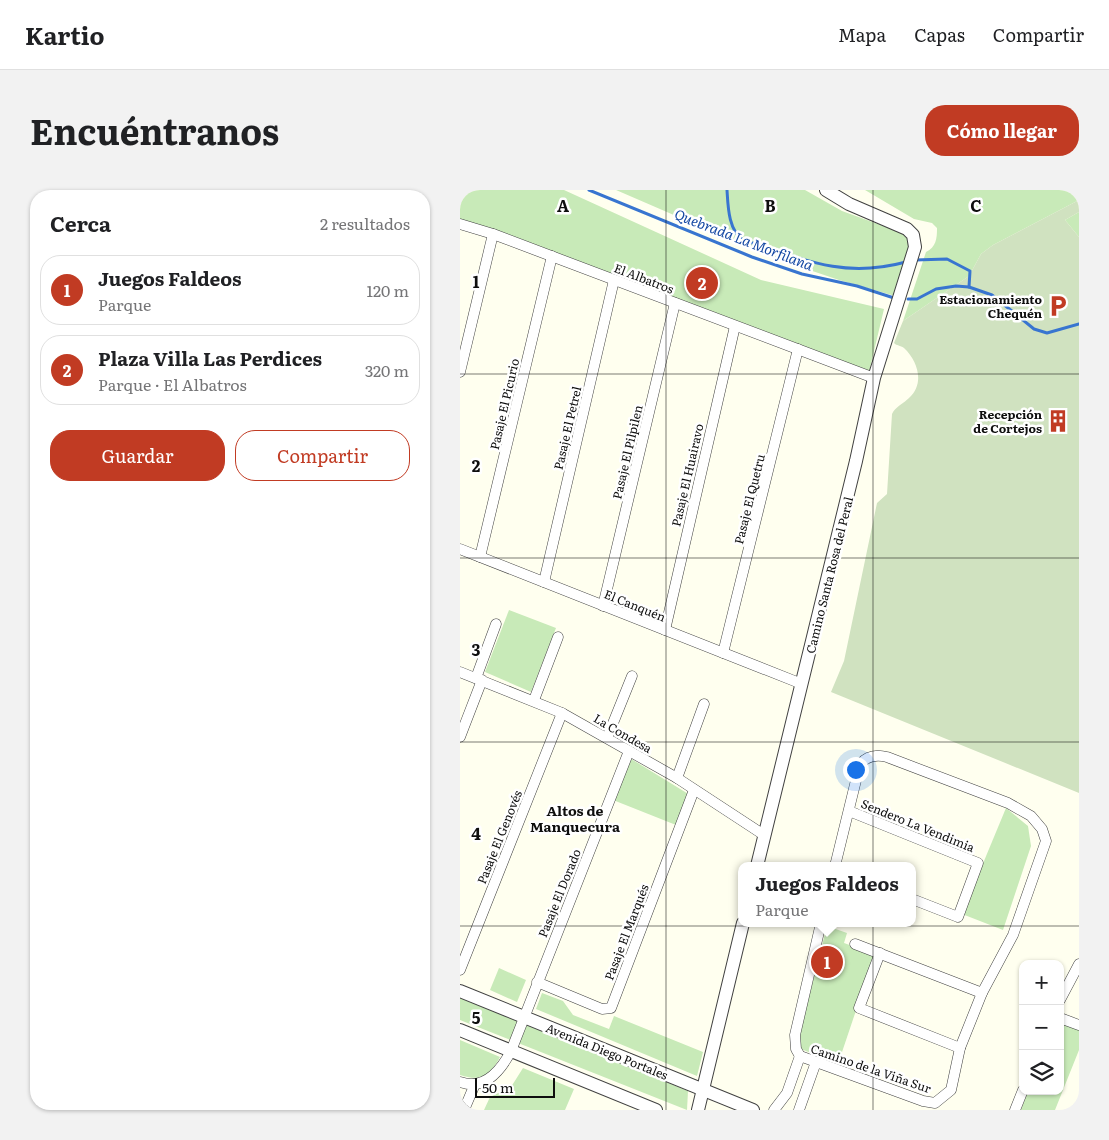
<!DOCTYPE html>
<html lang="es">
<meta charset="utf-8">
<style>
body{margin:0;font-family:Literata,serif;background:#f2f2f2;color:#202124}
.controls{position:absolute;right:15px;bottom:15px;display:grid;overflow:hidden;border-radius:10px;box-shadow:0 1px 4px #0004}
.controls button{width:45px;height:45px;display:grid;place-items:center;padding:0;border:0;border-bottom:1px solid #e0e0e0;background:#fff;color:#202124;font:25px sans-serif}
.scale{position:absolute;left:15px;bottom:12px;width:80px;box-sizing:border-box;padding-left:5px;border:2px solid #0e0e0e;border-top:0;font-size:14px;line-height:18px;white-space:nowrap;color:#0e0e0e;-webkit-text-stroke:4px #fff;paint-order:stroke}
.you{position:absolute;left:395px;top:579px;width:18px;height:18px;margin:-12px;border:4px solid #fff;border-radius:50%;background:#1a73e8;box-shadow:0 0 0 8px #1a73e833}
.badge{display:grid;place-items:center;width:32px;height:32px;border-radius:50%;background:#c13b23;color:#fff;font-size:16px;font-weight:700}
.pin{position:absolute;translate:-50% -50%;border:2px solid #fff;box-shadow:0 1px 5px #0006}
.popup{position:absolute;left:278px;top:672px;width:178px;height:65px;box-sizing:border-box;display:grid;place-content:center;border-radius:10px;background:#fff;filter:drop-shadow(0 1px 4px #0005);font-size:16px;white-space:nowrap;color:#757577}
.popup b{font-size:19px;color:#202124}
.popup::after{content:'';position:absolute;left:50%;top:100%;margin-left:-10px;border:10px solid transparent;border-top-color:#fff}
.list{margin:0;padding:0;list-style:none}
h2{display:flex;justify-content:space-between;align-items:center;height:65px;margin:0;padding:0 20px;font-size:21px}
h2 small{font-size:16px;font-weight:400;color:#757577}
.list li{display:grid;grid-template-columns:32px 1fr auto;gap:15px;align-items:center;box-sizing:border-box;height:70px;margin:0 10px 10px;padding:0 10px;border:1px solid #e0e0e0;border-radius:20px}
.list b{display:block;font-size:19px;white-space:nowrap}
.list p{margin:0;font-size:16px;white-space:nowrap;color:#757577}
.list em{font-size:16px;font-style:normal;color:#757577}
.actions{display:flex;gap:10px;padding:15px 20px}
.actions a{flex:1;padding:11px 0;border:1px solid #c13b23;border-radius:20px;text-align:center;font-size:18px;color:#c13b23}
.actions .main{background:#c13b23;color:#fff}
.icon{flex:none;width:28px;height:28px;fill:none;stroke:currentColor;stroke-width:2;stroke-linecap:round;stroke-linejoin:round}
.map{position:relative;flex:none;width:619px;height:920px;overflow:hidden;border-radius:20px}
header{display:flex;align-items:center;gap:30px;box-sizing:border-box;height:70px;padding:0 25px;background:#fff;border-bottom:1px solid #e0e0e0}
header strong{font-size:24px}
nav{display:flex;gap:28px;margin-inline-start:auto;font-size:18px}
.intro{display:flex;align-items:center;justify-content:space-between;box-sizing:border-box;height:120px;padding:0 30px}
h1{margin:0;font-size:35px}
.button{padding:12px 22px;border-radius:20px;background:#c13b23;color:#fff;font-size:18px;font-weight:700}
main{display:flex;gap:30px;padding:0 30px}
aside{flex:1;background:#fff;border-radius:20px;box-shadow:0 1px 4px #0004}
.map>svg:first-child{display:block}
.green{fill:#c8eab8}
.cemetery{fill:#d0e2c0}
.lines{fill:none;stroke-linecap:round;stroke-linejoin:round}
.stream{stroke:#3875d0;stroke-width:3}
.minor-casing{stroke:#414141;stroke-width:11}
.tertiary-casing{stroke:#414141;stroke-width:14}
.minor{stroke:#fff;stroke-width:10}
.tertiary{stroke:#fff;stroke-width:12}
.grid{fill:none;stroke:#0e0e0e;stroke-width:1;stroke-opacity:0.55}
.labels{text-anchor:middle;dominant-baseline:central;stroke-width:5;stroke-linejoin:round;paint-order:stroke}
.street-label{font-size:12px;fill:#0e0e0e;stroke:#fff}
.poi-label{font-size:12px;font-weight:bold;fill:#0e0e0e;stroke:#fff;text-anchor:end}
.water-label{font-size:14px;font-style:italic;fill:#1448a3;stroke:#fff}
.neighbourhood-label{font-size:14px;font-weight:bold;fill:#0e0e0e;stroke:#fff}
.grid-label{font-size:16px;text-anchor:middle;font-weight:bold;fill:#0e0e0e;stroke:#fff;stroke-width:5;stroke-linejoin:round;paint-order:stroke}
</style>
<header>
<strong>Kartio</strong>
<nav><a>Mapa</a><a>Capas</a><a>Compartir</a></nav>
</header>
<div class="intro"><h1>Encuéntranos</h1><a class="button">Cómo llegar</a></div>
<main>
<aside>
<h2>Cerca<small>2 resultados</small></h2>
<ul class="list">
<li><span class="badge">1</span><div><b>Juegos Faldeos</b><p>Parque</p></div><em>120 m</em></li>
<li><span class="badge">2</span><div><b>Plaza Villa Las Perdices</b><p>Parque · El Albatros</p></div><em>320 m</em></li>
</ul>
<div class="actions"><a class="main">Guardar</a><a>Compartir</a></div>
</aside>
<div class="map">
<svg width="619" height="920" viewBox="0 0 619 920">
<rect width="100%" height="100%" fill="#ffffef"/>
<g class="green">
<path d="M0,0H104L301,90L424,119L409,182L50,45L0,30Z"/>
<path d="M156,0H345L382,21L440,42L450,50V59L435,106L379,90L311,67Z"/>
<path d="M405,0H619V10L533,55L521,64L509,86L443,131L466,62C476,57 477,49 477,38L472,33L454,29Z"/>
<path d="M619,22V47L605,30Z"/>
<path d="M49,420L96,438L71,502L25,482Z"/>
<path d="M168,567L230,605L216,635L153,610Z"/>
<path d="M546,618L568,636L571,656L543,740L502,724Z"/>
<path d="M367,736L387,743L384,753L415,764L378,874L341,859L340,842Z"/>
<path d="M39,778L66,790L57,812L30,800Z"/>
<path d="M82,803L103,811L113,825L149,839L154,826L243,862L237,886L76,819Z"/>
<path d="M0,808L228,901L227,920L0,830Z"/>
<path d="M600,832L619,839V860L595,920H561L568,901H600Z"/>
<path d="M0,850L40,867C30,886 21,892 0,885Z"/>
<path d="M63,878L114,899L105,920H24L30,907L51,897Z"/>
</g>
<path class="cemetery" d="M619,10V22L605,30L619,47V603L371,502L384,471L417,313L427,304L432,224C435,217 444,213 449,208C465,194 458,171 444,158C440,155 437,156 434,153L443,131L509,86L521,64L533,55Z"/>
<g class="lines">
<g class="stream">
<path d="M129,0L292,67L342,84L397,96L434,108"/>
<path d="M267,0C268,15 268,40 283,50C288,53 296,53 301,55C354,74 390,87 446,72"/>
<path d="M455,70L487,69L510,81L509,97"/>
<path d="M448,109H457L476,99L496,96L509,97L532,105L574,139L587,143L619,134"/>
</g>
<defs>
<g id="minor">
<path d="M0,34L33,44L414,188"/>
<path d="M0,182L33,44"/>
<path d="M0,359L342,494"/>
<path d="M20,367L92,66"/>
<path d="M84,392L154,90"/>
<path d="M143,416L215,113"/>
<path d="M205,440L275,136"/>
<path d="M263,463L338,159"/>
<path d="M0,482L102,523L217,588L304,645"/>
<path d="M16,488L36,434"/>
<path d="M74,510L98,447"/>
<path d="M0,547L22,490"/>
<path d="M147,548L172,486"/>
<path d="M217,588L244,514"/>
<path d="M389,621L518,673L498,727L452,709"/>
<path d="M395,754L522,803"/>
<path d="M420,763L399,818L500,858"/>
<path d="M0,780L102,523"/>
<path d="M77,792L142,819L151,818L234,600"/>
<path d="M600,810L619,774"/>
<path d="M600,828L619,835"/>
<path d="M340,866L463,911L475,913L491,900L500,858L522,803L553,745L586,651L582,639L571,626L548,613L427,567C416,564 407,566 400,574L375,676"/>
<path d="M340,866L336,859L335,845L361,733"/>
<path d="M0,892C25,901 41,880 51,861L169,561"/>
<path d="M4,920L15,894"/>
<path d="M314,920L327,903L340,866"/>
<path d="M339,920L356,872"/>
<path d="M555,920L563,900"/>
</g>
<g id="tertiary">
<path d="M297,676L396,271L414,188L455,57L453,45L447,39L389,14L366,0"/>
<path d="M0,801L293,920"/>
<path d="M0,840L196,920"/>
<path d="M238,920L283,733"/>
</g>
</defs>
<use href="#minor" class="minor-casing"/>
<use href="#tertiary" class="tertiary-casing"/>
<use href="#minor" class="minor"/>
<use href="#tertiary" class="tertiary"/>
</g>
<path class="grid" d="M206,0V920M413,0V920M0,184H619M0,368H619M0,552H619M0,736H619"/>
<defs>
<symbol id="parking-bare" viewBox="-9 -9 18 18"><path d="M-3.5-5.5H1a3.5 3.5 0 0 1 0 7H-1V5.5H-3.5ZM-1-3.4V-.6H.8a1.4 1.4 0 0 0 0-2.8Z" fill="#c13b23" stroke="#fff" stroke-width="2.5" paint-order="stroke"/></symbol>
<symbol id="building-bare" viewBox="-9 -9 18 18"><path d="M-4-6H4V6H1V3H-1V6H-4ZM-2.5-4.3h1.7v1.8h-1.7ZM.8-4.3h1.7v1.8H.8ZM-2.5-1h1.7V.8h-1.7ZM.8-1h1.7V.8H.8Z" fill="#c13b23" stroke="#fff" stroke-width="2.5" paint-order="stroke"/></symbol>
</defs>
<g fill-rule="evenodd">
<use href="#parking-bare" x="582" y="100" width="32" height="32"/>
<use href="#building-bare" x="582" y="215" width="32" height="32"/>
</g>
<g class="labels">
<g class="street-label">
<text transform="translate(184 88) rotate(21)">El Albatros</text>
<text transform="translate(44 214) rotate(-77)">Pasaje El Picurio</text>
<text transform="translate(107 238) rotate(-77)">Pasaje El Petrel</text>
<text transform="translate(167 262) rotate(-77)">Pasaje El Pilpilen</text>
<text transform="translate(227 285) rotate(-77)">Pasaje El Huairavo</text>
<text transform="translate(289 309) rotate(-76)">Pasaje El Quetru</text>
<text transform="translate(369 385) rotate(-76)">Camino Santa Rosa del Peral</text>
<text transform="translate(175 415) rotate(22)">El Canquén</text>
<text transform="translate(163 543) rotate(30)">La Condesa</text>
<text transform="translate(458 635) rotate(22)">Sendero La Vendimia</text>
<text transform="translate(39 647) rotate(-68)">Pasaje El Genovés</text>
<text transform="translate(99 703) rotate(-68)">Pasaje El Dorado</text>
<text transform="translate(166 742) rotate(-69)">Pasaje El Marqués</text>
<text transform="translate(147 861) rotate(22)">Avenida Diego Portales</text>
<text transform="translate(411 878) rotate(19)">Camino de la Viña Sur</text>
</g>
<g class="poi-label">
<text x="582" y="109">Estacionamiento<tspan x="582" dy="14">Chequén</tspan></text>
<text x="582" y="224">Recepción<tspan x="582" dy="14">de Cortejos</tspan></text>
</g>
<g class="water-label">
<text transform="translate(284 49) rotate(21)">Quebrada La Morfilana</text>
</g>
<g class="neighbourhood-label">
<text x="115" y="620">Altos de<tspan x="115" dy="16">Manquecura</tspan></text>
</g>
</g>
<g class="grid-label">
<text x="103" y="22">A</text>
<text x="310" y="22">B</text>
<text x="516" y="22">C</text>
<text x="16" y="98">1</text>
<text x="16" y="282">2</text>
<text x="16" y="466">3</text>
<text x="16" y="650">4</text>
<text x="16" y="834">5</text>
</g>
</svg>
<div class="controls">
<button>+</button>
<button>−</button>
<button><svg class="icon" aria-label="layers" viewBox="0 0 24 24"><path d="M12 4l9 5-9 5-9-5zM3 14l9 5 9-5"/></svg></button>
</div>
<div class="scale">50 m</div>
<div class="you"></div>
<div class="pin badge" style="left:367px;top:772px">1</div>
<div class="popup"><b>Juegos Faldeos</b>Parque</div>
<div class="pin badge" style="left:242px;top:93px">2</div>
</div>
</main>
